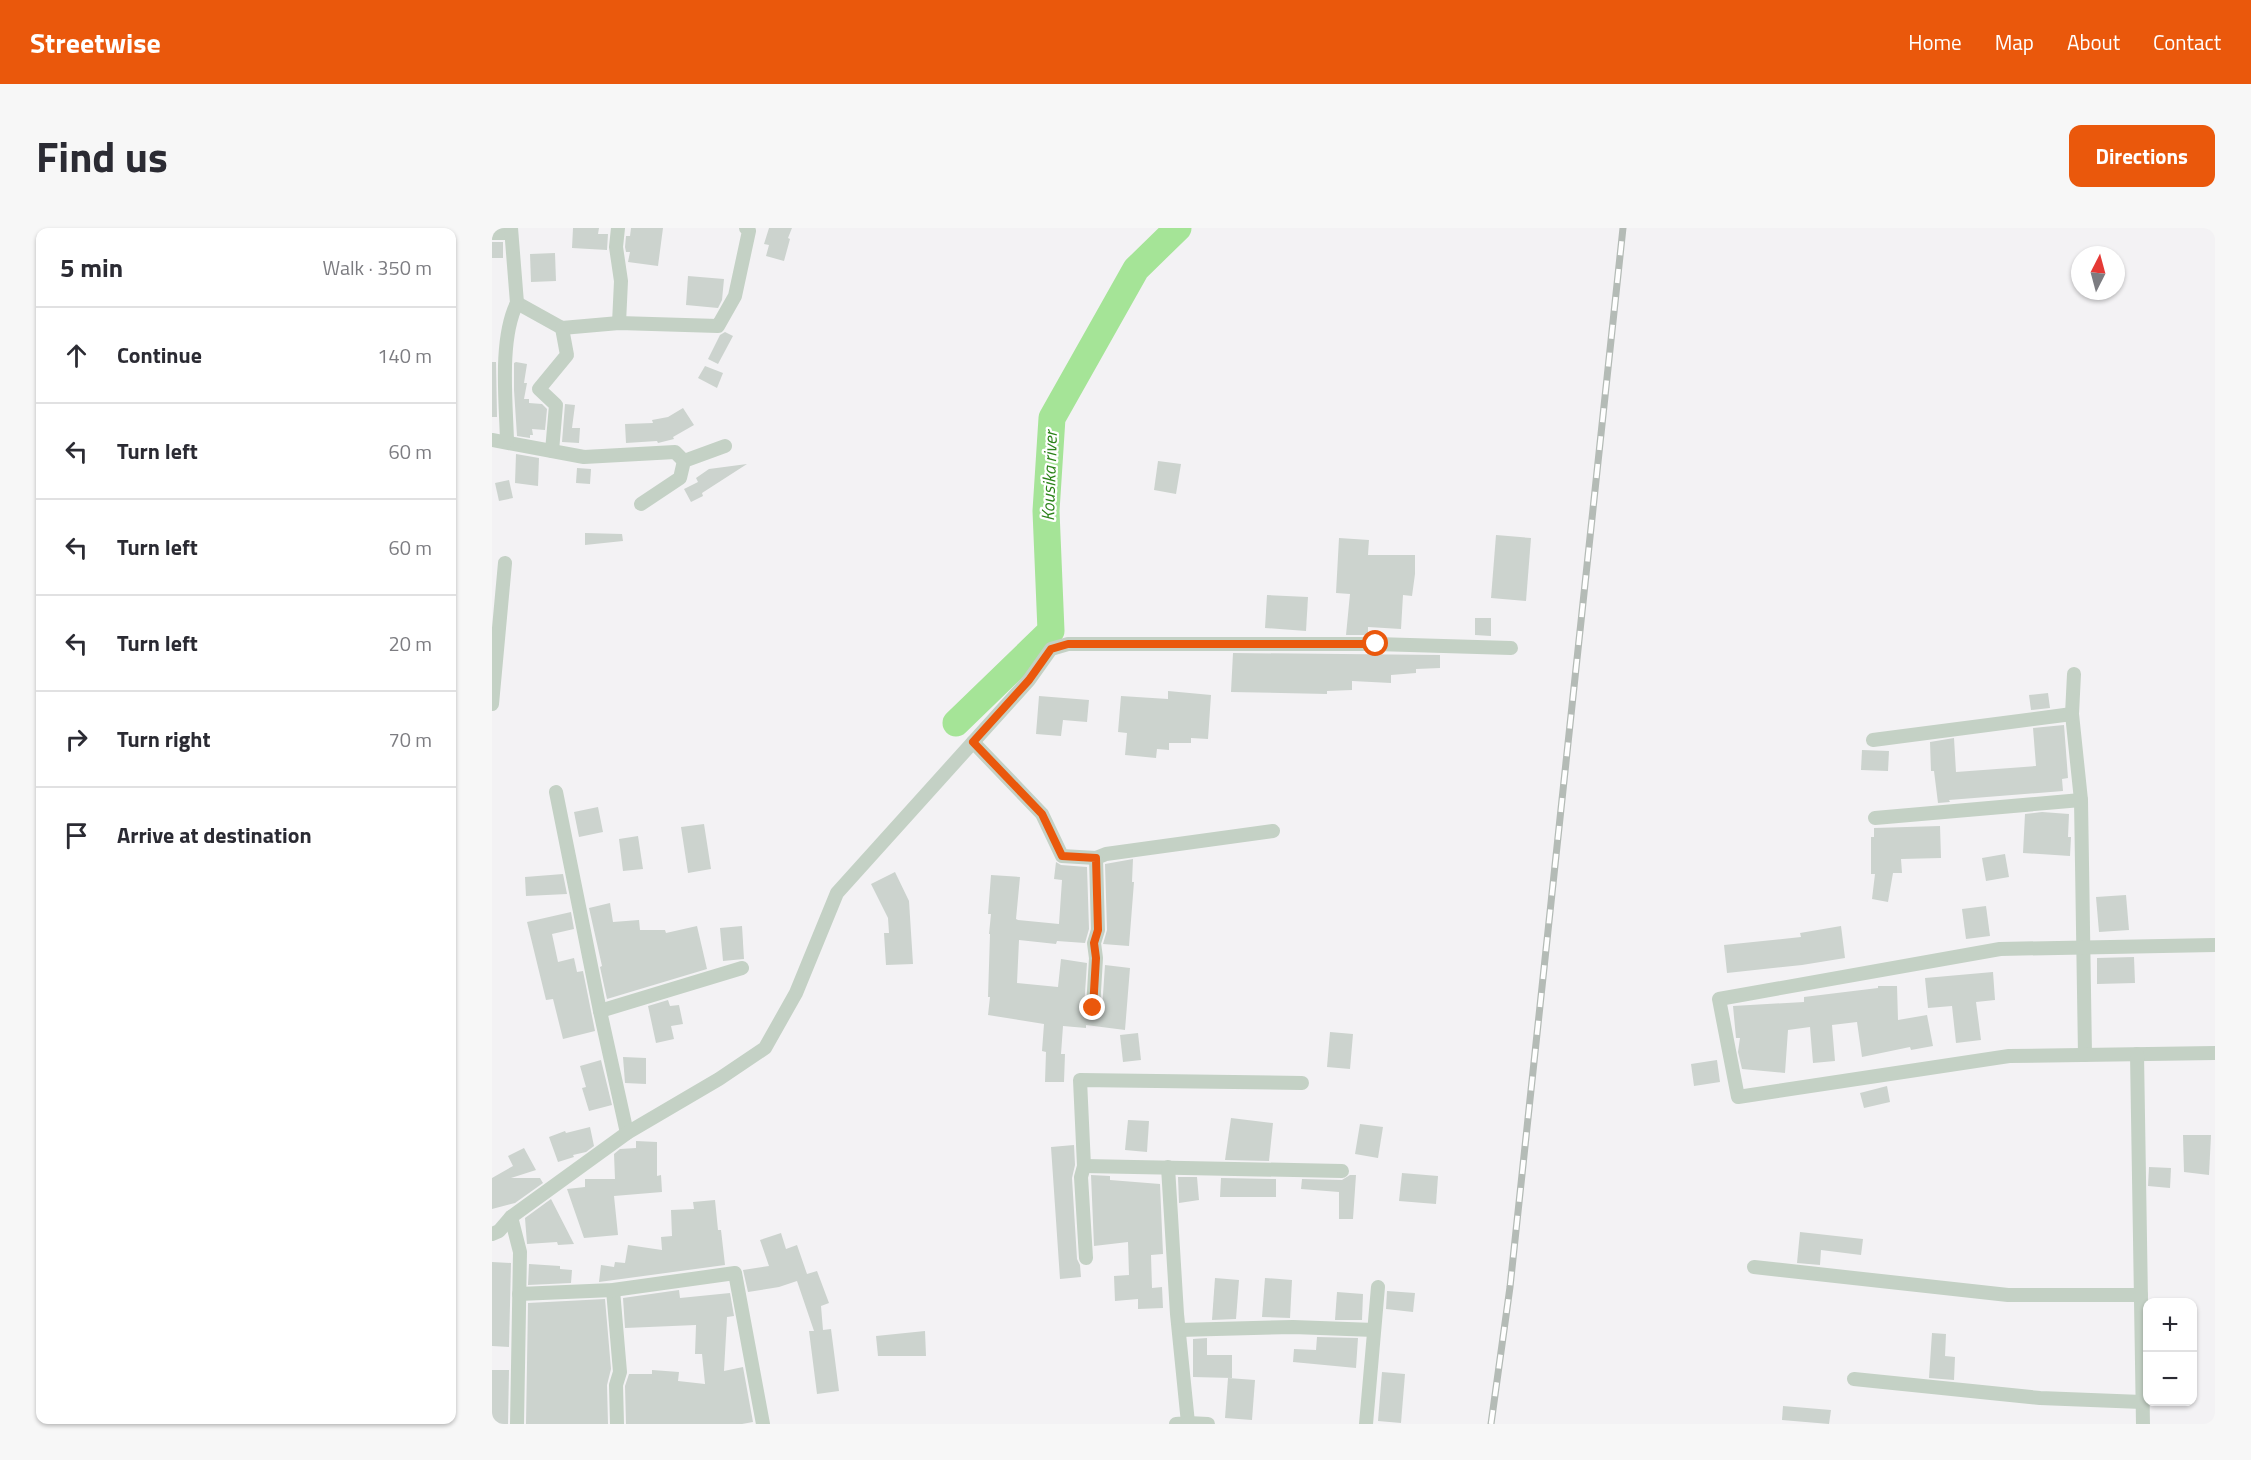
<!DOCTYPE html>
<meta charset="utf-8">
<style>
body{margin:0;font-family:"Titillium Web",sans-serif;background:#f7f7f7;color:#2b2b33}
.controls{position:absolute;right:18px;bottom:18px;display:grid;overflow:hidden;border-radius:12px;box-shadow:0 2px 4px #0004}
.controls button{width:54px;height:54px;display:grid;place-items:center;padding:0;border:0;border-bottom:2px solid #e1e1e2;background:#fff;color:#2b2b33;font:30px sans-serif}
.compass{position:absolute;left:1579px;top:18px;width:54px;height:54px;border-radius:50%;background:#fff;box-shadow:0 2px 4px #0004;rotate:6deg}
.stop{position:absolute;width:18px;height:18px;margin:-14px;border:4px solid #ea580c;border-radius:50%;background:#fff}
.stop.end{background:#ea580c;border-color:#fff;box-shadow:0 2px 6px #0008}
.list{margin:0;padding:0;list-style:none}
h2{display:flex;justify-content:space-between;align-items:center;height:78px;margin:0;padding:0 24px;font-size:26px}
h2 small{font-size:20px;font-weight:400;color:#7c7c81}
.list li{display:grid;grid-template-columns:39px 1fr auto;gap:18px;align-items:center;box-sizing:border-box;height:96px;padding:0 24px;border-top:2px solid #e1e1e2}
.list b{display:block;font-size:22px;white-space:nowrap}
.list em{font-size:20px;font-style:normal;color:#7c7c81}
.icon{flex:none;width:33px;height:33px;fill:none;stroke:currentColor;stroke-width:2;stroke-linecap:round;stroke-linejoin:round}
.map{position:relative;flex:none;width:1723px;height:1196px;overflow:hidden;border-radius:12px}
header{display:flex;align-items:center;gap:36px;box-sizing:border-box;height:84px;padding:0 30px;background:#ea580c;color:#fff}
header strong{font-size:28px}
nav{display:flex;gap:33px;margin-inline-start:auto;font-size:21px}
.intro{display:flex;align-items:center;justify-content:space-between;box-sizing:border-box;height:144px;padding:0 36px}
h1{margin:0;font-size:42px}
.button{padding:15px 27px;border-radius:12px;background:#ea580c;color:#fff;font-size:21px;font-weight:700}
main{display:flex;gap:36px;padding:0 36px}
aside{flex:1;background:#fff;border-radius:12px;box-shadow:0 2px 4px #0004}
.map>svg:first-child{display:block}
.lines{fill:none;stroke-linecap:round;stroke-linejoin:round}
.river{stroke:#a5e497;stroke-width:27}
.building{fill:#ccd3ce}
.street{stroke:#c4d1c5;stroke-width:14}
.rail-casing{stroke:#b4bbb6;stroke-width:7}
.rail{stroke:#fff;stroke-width:4.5;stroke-dasharray:14;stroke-linecap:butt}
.route{stroke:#ea580c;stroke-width:8}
.labels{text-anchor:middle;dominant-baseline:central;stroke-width:4.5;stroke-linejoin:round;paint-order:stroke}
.water-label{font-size:18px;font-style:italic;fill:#2c831a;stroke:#fff}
</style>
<header>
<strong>Streetwise</strong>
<nav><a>Home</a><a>Map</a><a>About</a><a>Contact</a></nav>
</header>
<div class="intro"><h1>Find us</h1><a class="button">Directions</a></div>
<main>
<aside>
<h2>5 min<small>Walk · 350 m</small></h2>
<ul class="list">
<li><svg class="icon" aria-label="ahead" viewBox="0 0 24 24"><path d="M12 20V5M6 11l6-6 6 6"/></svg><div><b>Continue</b></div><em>140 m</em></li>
<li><svg class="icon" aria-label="left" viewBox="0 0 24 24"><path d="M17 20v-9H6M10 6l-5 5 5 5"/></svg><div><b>Turn left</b></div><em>60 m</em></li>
<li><svg class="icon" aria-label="left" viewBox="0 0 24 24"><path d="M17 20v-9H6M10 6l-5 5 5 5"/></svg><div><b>Turn left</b></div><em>60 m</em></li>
<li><svg class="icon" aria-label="left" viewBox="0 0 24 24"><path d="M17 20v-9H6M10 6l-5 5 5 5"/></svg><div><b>Turn left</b></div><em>20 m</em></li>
<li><svg class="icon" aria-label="right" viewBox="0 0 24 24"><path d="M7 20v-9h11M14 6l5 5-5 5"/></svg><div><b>Turn right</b></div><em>70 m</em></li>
<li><svg class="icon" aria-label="arrive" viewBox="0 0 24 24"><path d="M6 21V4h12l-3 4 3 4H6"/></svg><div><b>Arrive at destination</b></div></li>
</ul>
</aside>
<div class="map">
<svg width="1723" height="1196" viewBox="0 0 1723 1196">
<rect width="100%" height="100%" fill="#f3f2f4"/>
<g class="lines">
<path class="river" d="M464,495L559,403L554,283L560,190L644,41L686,0"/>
</g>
<g class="building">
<path d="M81,0H107L106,6H116L115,22L80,20Z"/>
<path d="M139,0H171L166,38L136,34L138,24H134L133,19L134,8H138Z"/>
<path d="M277,0H300L296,10L298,11L292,33L274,28L277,17L272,16Z"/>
<rect x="0" y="14" width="11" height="16"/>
<path d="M63,25L64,53L39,54L38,26Z"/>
<path d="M196,48L232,51L230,72L226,80L194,77Z"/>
<path d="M233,104L241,108L226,136L216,131L228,107Z"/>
<path d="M0,134H4L5,189H0Z"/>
<path d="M24,134L35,136L32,155H35L32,171H37V175L50,176L55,181L53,202L40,201L41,207H38V210L25,208L22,162V135Z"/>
<path d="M213,138L231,145L225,160L206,150Z"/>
<path d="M73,176L83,177L80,200H88L87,215L70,214Z"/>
<path d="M191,180L202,197L181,209L182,211L166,215L165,213L134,215L133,196L161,195L160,192L176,189Z"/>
<path d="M24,226L47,230L46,258L23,255Z"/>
<path d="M666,233L689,236L684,266L662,262Z"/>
<path d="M255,236L210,265L211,268L199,274L192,261L206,254L204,250L217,241Z"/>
<path d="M85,240L99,241L98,256L84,255Z"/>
<path d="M17,252L21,270L7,273L3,255Z"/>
<path d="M93,305L130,306L131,313L93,317Z"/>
<path d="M1004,307L1039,310L1034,373L999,370Z"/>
<path d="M847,310L877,312L876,327H923V346L920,368L911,367L909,401L876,399V407H854L858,366L844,365Z"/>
<path d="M775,367L816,369L814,403L773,400Z"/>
<path d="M983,390H999V408L983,407Z"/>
<path d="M741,425L948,427V440L924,441V445L899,447V455L860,453V462L835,463V466L739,464Z"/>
<path d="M676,463L719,467L716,511L699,510V515H677V522L665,521L664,530L633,527L635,505L626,504L629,468L676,471Z"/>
<path d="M1556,465L1558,480L1539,482L1537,467Z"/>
<path d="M547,468L597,472L595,494L571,492L569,508L544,506Z"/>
<path d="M1572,497L1576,550L1570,551L1571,563L1457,572L1458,574L1446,575L1442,543H1439L1438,514L1462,510L1464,544L1544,538L1541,500Z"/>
<path d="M1370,522L1397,523L1396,543L1369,542Z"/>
<path d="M106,579L111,604L87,609L82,584Z"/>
<path d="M1550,584L1577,586L1576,609H1579L1578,628L1531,625L1533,586Z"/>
<path d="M212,596L219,641L196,645L189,599Z"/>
<path d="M1448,598L1449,630L1409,631L1410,645H1401L1396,674L1380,671L1383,646H1379V609H1382V600Z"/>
<path d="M146,608L151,641L131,643L127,611Z"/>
<path d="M1513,626L1517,649L1494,653L1490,630Z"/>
<path d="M641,631L640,654H642L637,718L611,716L615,702L613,636Z"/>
<path d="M564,634L569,637L595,639L597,701L593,715L565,713L564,716L527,712L525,755L566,759L569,731L595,735L592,780L596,787L601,789L608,785L610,781L613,737L638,740L633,802L594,797V800L571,798L569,826H573L572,854H553L554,824L550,823L552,796L496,787L498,769H496L498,706H497L499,686H496L499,647L528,649L524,691L526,692L567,696L570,652L562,651Z"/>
<path d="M403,644L417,673L421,736L394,737L392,705H397L396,690L379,656Z"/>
<path d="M71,646L75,666L34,668L33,649Z"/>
<path d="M1634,667L1637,702L1607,704L1604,669Z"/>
<path d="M118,675L121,694L147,692L148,702H173L174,705L205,698L215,741L115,771L108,739L110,738L97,680Z"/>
<path d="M1494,678L1498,708L1474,711L1470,681Z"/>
<path d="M79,684L82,701L60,706L66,734L82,730L85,744L91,743L103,803L71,811L61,771L54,772L35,694Z"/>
<path d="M250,698L252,731L231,733L228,700Z"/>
<path d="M1349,698L1353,730L1310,737L1235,745L1232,717L1309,709L1308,705Z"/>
<path d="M1642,729L1643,755L1605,756V730Z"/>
<path d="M1501,744L1503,772L1484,774L1489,812L1464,815L1460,778L1436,780L1433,750Z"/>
<path d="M1386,758H1405L1406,792L1435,787L1441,818L1419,822L1418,819L1370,829L1365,794L1340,797L1343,833L1321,835L1318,799L1296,802L1293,845L1250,841L1246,824L1248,810H1244L1241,778L1312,774V769L1386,760Z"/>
<path d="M176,772L178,778L187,777L191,796L179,798L182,811L164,815L156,778Z"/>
<path d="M838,804L861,806L858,841L835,839Z"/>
<path d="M646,805L649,832L631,834L628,807Z"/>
<path d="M131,829L154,830V856L133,855Z"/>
<path d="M109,832L120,877L97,883L90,860L94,859L88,838Z"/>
<path d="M1225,832L1228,854L1202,858L1199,836Z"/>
<path d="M1395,858L1398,874L1372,880L1368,865Z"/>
<path d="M739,890L781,895L777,933L733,932Z"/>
<path d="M636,892L657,893L655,924L633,922Z"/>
<path d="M868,896L891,899L886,930L863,926Z"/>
<path d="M98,899L102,918L94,924L81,927L82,929L66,934L57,909L73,903L74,905Z"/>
<path d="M1691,907H1719L1717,947L1692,944Z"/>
<path d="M144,913L165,914V948L169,947L170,964L122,968L126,1007L92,1010L75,961L93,959V951H123L122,926L128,921L144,920Z"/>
<path d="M582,917L583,937L580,950L585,1031L588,1037L589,1049L568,1051L559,919Z"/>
<path d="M32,920L44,942L19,950H48L51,955L23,975L0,981V950L21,938L16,928Z"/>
<path d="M1657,939L1679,940L1678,960L1656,958Z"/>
<path d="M910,945L946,948L944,976L907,973Z"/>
<path d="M599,947L618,948V952L668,956L671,1026L659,1027L660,1060L670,1059L671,1080L646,1081V1071L623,1073L622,1048L637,1047L636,1014L602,1018Z"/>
<path d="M858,947H864L861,991H847V964L809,961L810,951L850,952Z"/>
<path d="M686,949H705L707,972L687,975Z"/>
<path d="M729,950L784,951V969H728Z"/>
<path d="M59,971L82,1016L66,1017L65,1014L35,1016L33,990Z"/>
<path d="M223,972L226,1002H229L233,1037L107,1054L109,1037L122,1039L123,1034L133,1035L136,1017L170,1022L169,1009L180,1008L179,982L202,981L201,974Z"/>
<path d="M1308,1004L1371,1011L1369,1027L1329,1022L1328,1037L1305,1035Z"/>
<path d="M289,1005L294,1021L305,1017L315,1046L325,1043L337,1075L329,1078L331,1102L339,1101L347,1163L325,1166L317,1103H322L305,1053L287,1059L256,1064L251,1042L277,1038L268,1012Z"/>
<path d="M0,1034L19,1035L17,1119L0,1118Z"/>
<path d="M37,1036L68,1038V1041L80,1042L79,1055L36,1057Z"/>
<path d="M723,1050L747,1052L744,1091L720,1092Z"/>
<path d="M773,1050L800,1052L798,1090L770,1089Z"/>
<path d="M187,1062L188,1070L238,1065L242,1088L235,1089L232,1143L251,1139L261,1194L250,1196H134L133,1158L137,1146H160V1142L187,1144L186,1153L213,1156L210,1126H203L204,1097L133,1100L131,1070Z"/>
<path d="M895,1063L923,1065L921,1084L894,1081Z"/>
<path d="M845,1064L871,1066L870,1092H843Z"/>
<path d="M113,1071L119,1141L115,1157L116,1196H34L36,1075Z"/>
<path d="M433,1103L434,1128H386L384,1108Z"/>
<path d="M1440,1105L1454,1106L1453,1128L1463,1129L1462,1152L1437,1150Z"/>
<path d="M825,1109L866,1110L864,1140L801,1134L802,1121L824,1122Z"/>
<path d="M715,1110V1127H740V1150L701,1149V1111Z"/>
<path d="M0,1142H17L16,1196H0Z"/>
<path d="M890,1144L913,1146L909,1195L886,1193Z"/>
<path d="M736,1150L763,1152L760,1192L733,1190Z"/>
<path d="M1291,1178L1339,1182L1337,1196L1290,1192Z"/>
</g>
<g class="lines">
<g class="street">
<path d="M126,0L124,19L129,53L127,95"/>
<path d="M0,5H19"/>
<path d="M25,75L70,100L127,95L226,98L243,68L257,3L254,0"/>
<path d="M0,212L92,229L183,224L192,233"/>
<path d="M15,213C14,174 7,111 25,75L19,0"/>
<path d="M60,223L64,177L47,161L75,127L70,100"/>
<path d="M149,276L188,250L192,233L233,218"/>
<path d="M1582,446L1580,486L1589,572L1593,827"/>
<path d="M0,476L13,335"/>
<path d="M1381,512L1580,486"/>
<path d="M481,514L550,586L570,628L604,630L614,626L781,603"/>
<path d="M64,564L108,783L135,905"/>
<path d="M1383,590L1589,572"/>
<path d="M1723,717L1508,721L1227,771L1246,869L1517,828L1723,825"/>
<path d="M601,780L604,730L602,715L606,702L604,630"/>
<path d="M108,783L250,740"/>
<path d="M1645,826L1651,1196"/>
<path d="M592,938L850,943"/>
<path d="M676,939L685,1086L696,1195L684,1196"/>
<path d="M19,989L28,1024L25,1196"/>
<path d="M0,1006L7,1003L19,989L135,905L227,851L273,820L304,765L345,665L537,452L559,421L576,416H884L1019,420"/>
<path d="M594,1030L589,949L592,938L588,852L810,855"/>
<path d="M1262,1039L1516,1067H1649"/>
<path d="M121,1062L128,1144L124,1157L125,1196"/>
<path d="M27,1066L121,1062L243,1045L271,1196"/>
<path d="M687,1102L801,1099L882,1102"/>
<path d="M1362,1151L1548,1170L1650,1174"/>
<path d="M696,1195L716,1196"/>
<path d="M874,1196L886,1059"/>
</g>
<defs>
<path id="rail" d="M999,1196L1018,1059L1131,0"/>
</defs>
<use href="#rail" class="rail-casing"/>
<use href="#rail" class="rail"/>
</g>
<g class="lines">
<path class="route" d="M601,780L604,730L602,715L606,702L604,630L570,628L550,586L481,514L537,452L559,421L576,416H884"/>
</g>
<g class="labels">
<g class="water-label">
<text transform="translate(557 248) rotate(-88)">Kousika river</text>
</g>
</g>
</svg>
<div class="controls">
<button>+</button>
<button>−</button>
</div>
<svg class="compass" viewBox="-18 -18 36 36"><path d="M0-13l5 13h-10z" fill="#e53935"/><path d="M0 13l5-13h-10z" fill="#7c7c81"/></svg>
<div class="stop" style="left:884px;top:416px"></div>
<div class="stop end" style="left:601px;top:780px"></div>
</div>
</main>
